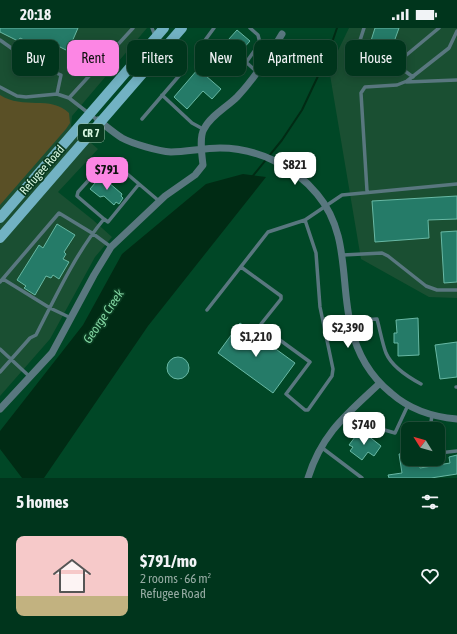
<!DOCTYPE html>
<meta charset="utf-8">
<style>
:root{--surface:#00351c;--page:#0e4029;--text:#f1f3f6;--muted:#95aba3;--line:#22503b;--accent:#fc86e4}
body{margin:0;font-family:"Asap Condensed",sans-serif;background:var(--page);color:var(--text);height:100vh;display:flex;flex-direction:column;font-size:15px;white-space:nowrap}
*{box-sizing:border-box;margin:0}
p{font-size:13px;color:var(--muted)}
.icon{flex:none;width:22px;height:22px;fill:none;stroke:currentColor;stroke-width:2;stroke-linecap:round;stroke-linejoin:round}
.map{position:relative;height:450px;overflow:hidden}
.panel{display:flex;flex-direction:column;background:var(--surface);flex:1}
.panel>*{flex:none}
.banner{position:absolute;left:12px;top:12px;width:433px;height:36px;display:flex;gap:8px}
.needle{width:26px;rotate:307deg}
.buttons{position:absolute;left:401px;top:394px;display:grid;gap:8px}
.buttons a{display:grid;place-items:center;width:44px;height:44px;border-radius:8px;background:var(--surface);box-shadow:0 2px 10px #0003,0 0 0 1px var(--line);font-size:20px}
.price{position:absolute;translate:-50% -34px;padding:0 9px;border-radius:8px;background:#fff;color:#222;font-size:13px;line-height:26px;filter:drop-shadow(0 1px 2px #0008)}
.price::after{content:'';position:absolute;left:50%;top:24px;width:12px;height:9px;margin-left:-6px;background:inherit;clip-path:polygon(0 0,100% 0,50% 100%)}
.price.current{background:var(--accent);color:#111}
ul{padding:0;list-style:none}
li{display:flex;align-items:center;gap:12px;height:100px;padding:0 16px}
li span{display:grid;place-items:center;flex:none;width:112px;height:80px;border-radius:8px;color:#555}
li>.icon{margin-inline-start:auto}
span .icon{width:48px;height:48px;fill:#fffc;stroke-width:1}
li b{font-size:17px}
h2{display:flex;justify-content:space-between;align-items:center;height:48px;padding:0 16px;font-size:17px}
.pill{padding:0 14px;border-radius:8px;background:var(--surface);box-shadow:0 2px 10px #0003,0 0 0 1px var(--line);font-size:14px;line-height:36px}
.pill.current{background:var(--accent);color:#111}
.status{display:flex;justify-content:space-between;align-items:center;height:28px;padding:0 20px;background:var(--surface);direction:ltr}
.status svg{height:11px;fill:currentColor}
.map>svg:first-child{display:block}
</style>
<div class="status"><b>20:18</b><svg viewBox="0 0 49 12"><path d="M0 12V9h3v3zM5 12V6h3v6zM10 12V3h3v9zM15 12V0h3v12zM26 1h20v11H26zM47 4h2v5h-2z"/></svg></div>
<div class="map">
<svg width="457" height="450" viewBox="0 0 457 450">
<rect width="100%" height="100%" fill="#004726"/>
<path fill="#1a4f32" d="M0,0H147L72,88L71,98L98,121L58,164L93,192L112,209L95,229L50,311L0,368Z
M349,0H457V270L429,269L361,231L329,41Z"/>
<path fill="#5a5026" d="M0,67C23,82 51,67 69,85L70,95L66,101L0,177Z"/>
<path fill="#002b14" d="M243,146L266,149L148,298L44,450H22L0,421V403L83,297L122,226L206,156Z"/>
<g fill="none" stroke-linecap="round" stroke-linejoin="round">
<path stroke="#002b14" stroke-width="2" d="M252,149L282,112L302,82L327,29L337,0"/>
</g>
<path fill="#257b68" stroke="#68b8a4" d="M0,0H78L68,23L52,15L48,24L20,10L18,13L0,4Z
M375,0H399L390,25L369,19Z
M237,2L250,13L232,33L220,21Z
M198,41L221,61L212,71L203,63L187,81L174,69Z
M101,148L122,166L121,168L123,170L119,176L116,174L114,177L104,168L100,169L90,161Z
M457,168V191L428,192L429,210L375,214L372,173Z
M57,196L75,207L64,224L66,226L63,231L69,234L59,251L53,247L51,250L46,248L35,267L24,260L26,258L17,252L39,217L43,220Z
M457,203V254L444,255L441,204Z
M418,290L419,327L398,328V315H394V305H397L396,292Z
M240,295L295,335L273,365L218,325Z
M457,314V349L440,351L435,317Z
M167 340a11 11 0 1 1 22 0a11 11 0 1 1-22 0Z
M362,403L381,418L374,428L368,424L362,432L350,423L353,419L349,417L358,405L360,406Z
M408,425V431H418L420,440L450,435L449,429L457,427V446L431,450H389L388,447L402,445L399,426Z"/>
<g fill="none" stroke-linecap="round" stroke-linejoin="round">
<path stroke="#59777f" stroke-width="3.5" d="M152,0L155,8
M214,0L203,15V18L235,46L240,43L260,15L258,7L250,0
M364,0L355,28L361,33L398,38L413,49
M0,12L31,34L61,47L57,66
M247,35L257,44
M398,38L404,29L439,0
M406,54L457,52
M0,59L17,68L26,69L57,66L69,70L96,91
M162,67L192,95L203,101
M69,70L133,0
M142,91L184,42
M367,163L361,65L365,59L397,57L407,53L449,20L457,3
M104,191L108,194L139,156
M343,227L382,225L388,228L426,258L437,262H457
M241,239L281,268V271L261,296L262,299L310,334L286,366L305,382H308L332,348L333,341L320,279L316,225L305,192
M3,251L50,280L71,290
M0,254L59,185L92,205L111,219
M207,282L268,204L305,192L342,167L457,156
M350,293L377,291C380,302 382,314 386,325C392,339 408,349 421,356
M0,321L29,348
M0,344L30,310L36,307C56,268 75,226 104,191L77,168L78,164L105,134L112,133L159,173
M456,359H457
M374,395L381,401L395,405L408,377
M430,401L432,387
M321,419L362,450
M438,425L457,423"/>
<path stroke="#59777f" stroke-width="7" d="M98,92C106,98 114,105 122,110C133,116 158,123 171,124C187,124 203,120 220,120C257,120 294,138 317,166C350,205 340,254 351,299C357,325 370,348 391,365C409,381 433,389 457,391
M0,381L52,325L94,247L111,219L165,168L195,147L203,137C202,128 199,109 204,101C210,88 227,79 237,69C255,50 269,28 282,6
M308,450C322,405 347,386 380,355"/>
<path stroke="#72b2c3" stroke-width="10" d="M0,190L164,0
M0,210L182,0"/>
</g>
<g text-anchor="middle" stroke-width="3.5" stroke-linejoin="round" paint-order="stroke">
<rect fill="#093a20" stroke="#99bea6" stroke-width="1" x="78" y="96" width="26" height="18" rx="3"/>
<g font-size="11" font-weight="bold" fill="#d7f6e0">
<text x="91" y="109">CR 7</text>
</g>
<g font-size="12" fill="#d7f6e0" stroke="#093a20">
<text transform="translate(42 142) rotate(-49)" y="4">Refugee Road</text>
</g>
<g font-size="13" font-style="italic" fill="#81d5a0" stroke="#093a20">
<text transform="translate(103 288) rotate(-56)" y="5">George Creek</text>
</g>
</g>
</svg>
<div class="buttons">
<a><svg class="needle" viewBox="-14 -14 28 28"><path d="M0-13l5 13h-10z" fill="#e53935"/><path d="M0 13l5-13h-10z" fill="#95aba3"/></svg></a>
</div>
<b class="price" style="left:295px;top:158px">$821</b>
<b class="price current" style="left:107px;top:163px">$791</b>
<b class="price" style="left:348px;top:321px">$2,390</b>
<b class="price" style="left:256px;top:330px">$1,210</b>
<b class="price" style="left:364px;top:418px">$740</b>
<div class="banner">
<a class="pill">Buy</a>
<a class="pill current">Rent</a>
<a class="pill">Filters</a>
<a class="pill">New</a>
<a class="pill">Apartment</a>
<a class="pill">House</a>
</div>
</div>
<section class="panel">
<h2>5 homes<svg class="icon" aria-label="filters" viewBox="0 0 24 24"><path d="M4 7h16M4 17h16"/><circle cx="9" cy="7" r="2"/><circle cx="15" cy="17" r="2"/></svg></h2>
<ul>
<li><span style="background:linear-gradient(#f6c9c9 75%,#c2b280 0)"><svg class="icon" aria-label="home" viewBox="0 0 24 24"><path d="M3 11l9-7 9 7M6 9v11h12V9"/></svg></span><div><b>$791/mo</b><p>2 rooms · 66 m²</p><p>Refugee Road</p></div><svg class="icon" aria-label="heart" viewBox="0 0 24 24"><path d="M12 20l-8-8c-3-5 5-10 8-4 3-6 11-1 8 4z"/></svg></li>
</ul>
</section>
